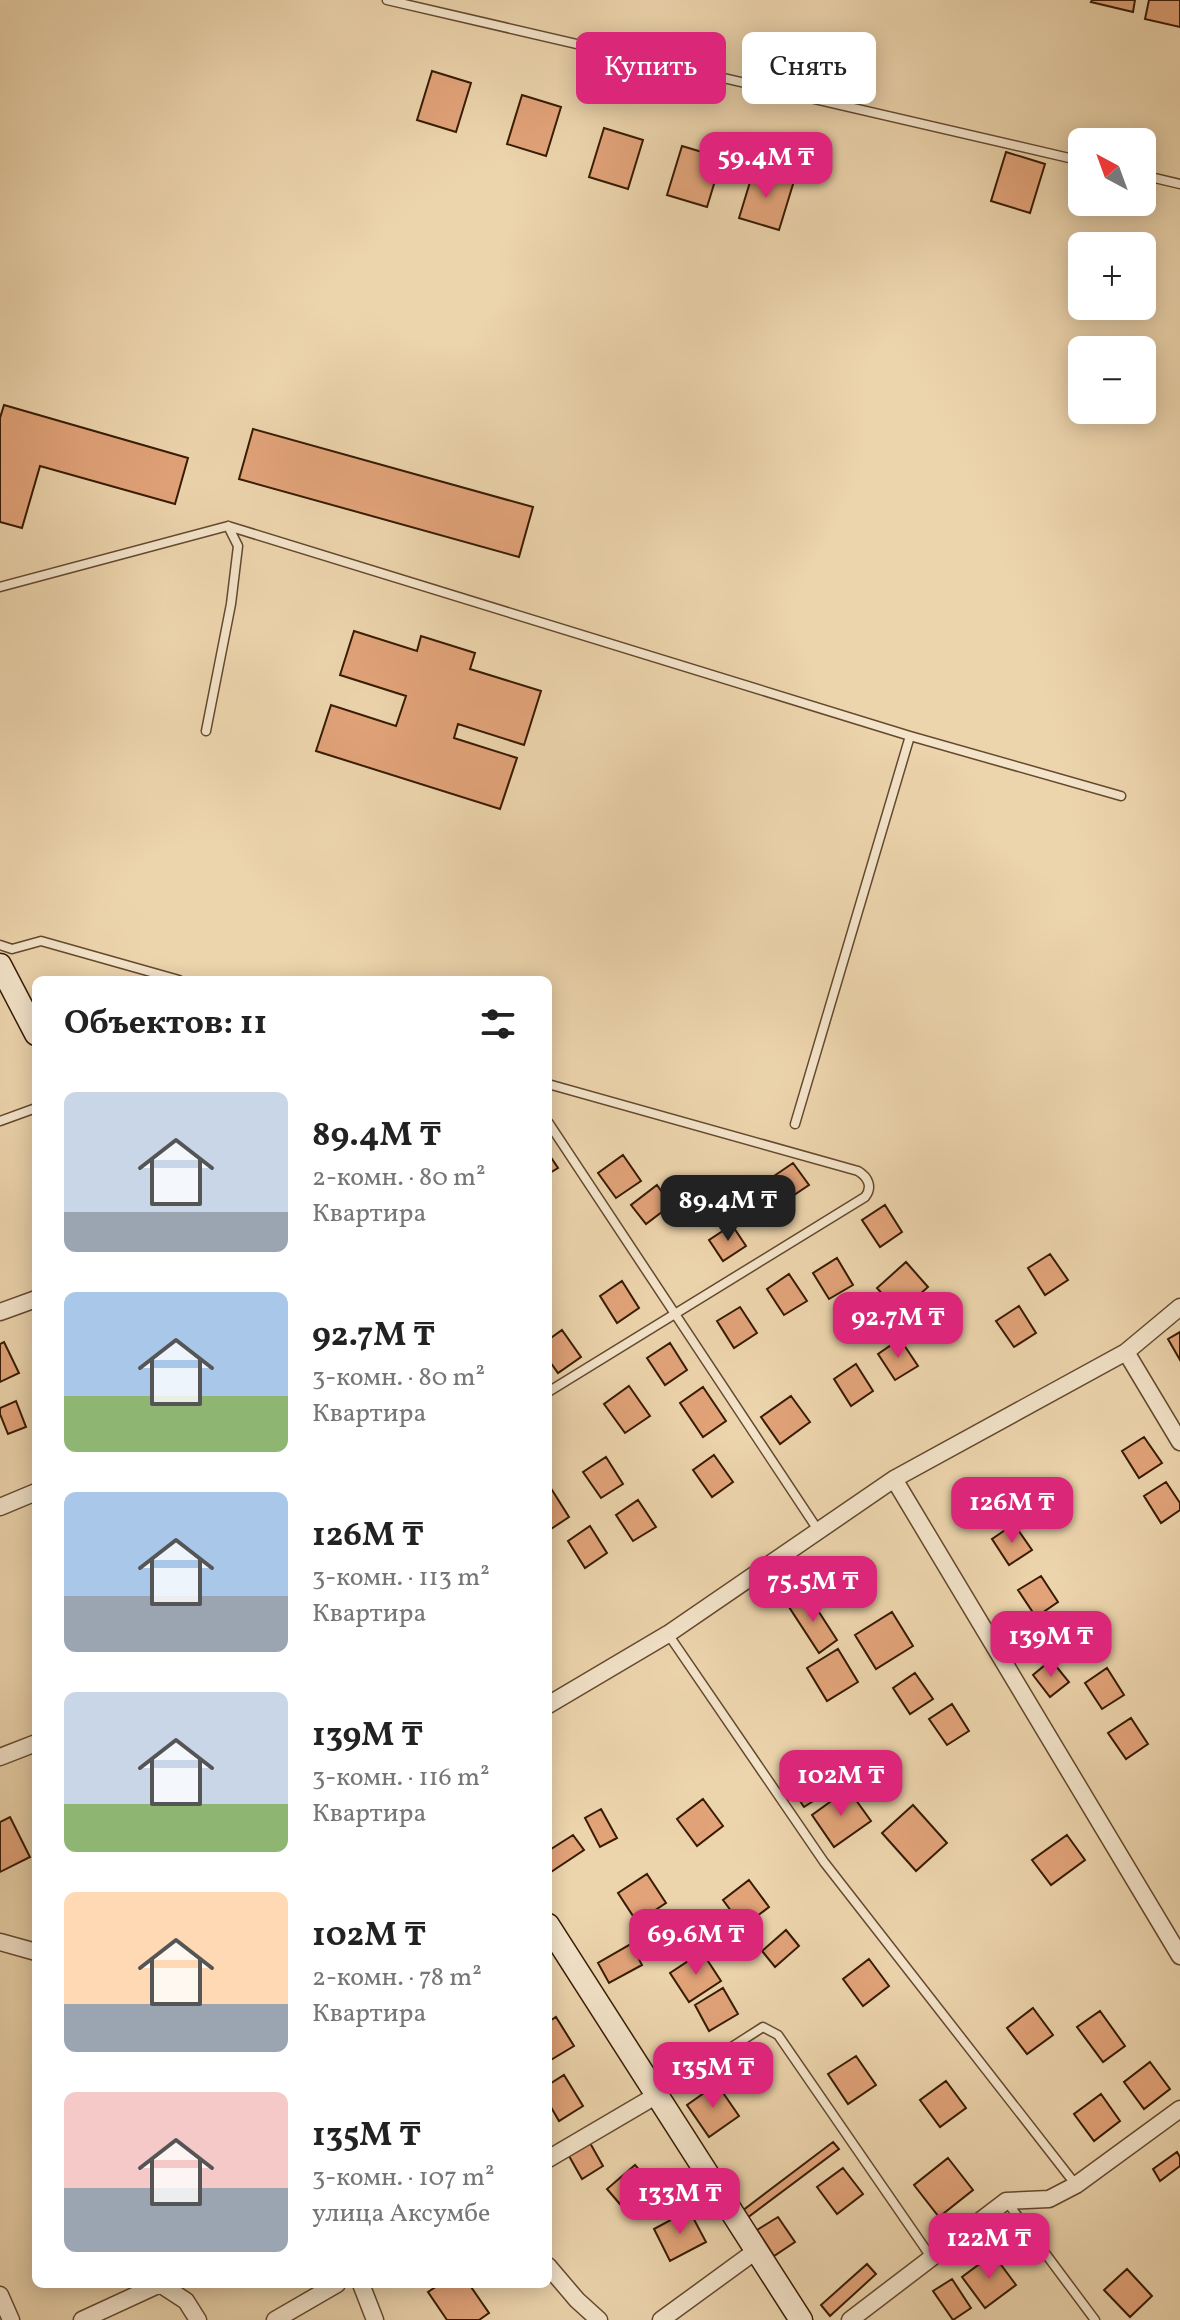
<!DOCTYPE html>
<html lang="ru">
<meta charset="utf-8">
<style>
:root{--surface:#fff;--page:#f2f2f2;--text:#222;--muted:#767676;--accent:#db2777}
body{margin:0;font-family:Vollkorn,serif;background:var(--page);color:var(--text);height:100vh;display:flex;flex-direction:column;font-size:30px;white-space:nowrap}
*{box-sizing:border-box;margin:0}
p{font-size:26px;color:var(--muted)}
.icon{flex:none;width:44px;height:44px;fill:none;stroke:currentColor;stroke-width:2;stroke-linecap:round;stroke-linejoin:round}
.map{position:relative;flex:1;overflow:hidden}
.sheet{position:absolute;left:32px;top:976px;width:520px;height:1312px;display:flex;flex-direction:column;background:var(--surface);border-radius:12px;box-shadow:0 4px 20px #0003}
.sheet>*{flex:none}
.top-card{position:absolute;left:576px;top:32px;width:484px;height:72px;display:flex;gap:16px}
.needle{width:52px;rotate:319deg}
.tools{position:absolute;left:1068px;top:128px;display:grid;gap:16px}
.tools a{display:grid;place-items:center;width:88px;height:88px;border-radius:12px;background:var(--surface);box-shadow:0 4px 20px #0003;font-size:40px}
.price{position:absolute;translate:-50% -68px;padding:0 18px;border-radius:16px;background:var(--accent);color:#fff;font-size:26px;line-height:52px;filter:drop-shadow(0 2px 4px #0008)}
.price::after{content:'';position:absolute;left:50%;top:48px;width:24px;height:18px;margin-left:-12px;background:inherit;clip-path:polygon(0 0,100% 0,50% 100%)}
.price.active{background:#222;color:#fff}
ul{padding:0;list-style:none}
li{display:flex;align-items:center;gap:24px;height:200px;padding:0 32px}
li span{display:grid;place-items:center;flex:none;width:224px;height:160px;border-radius:12px;color:#555}
li>.icon{margin-inline-start:auto}
span .icon{width:96px;height:96px;fill:#fffc;stroke-width:1}
li b{font-size:34px}
h2{display:flex;justify-content:space-between;align-items:center;height:96px;padding:0 32px;font-size:34px}
.pill{padding:0 28px;border-radius:12px;background:var(--surface);box-shadow:0 4px 20px #0003;font-size:28px;line-height:72px}
.pill.active{background:var(--accent);color:#fff}
.map>svg:first-child{display:block}
</style>
<div class="map">
<svg width="1180" height="2320" viewBox="0 0 1180 2320">
<rect width="100%" height="100%" fill="#ecd4ac"/>
<filter id="stains"><feTurbulence type="fractalNoise" baseFrequency=".0025" numOctaves="4"/><feColorMatrix values="0 0 0 0 .2 0 0 0 0 .09 0 0 0 0 .02 0 0 0 .5 -.17"/></filter>
<radialGradient id="worn" r=".72"><stop offset=".6" stop-color="#630" stop-opacity="0"/><stop offset="1" stop-color="#630" stop-opacity=".3"/></radialGradient>
<path fill="#e2a379" stroke="#371b04" stroke-width="2" d="M1092,0H1135L1133,12L1091,2Z
M1149,0H1180V27L1145,19Z
M432,71L471,83L456,132L417,120Z
M522,95L561,107L546,156L507,144Z
M604,128L643,140L628,189L589,177Z
M682,146L722,158L707,207L667,195Z
M1006,152L1045,164L1030,213L991,201Z
M754,169L794,181L779,230L739,218Z
M4,405L188,458L175,504L40,466L22,528L0,522V418Z
M253,429L533,507L519,557L239,479Z
M354,631L417,651L421,636L475,653L470,669L541,691L524,745L458,724L454,738L517,758L500,809L316,751L331,705L396,726L406,696L340,675Z
M548,1153L558,1168L548,1174Z
M623,1155L641,1181L616,1198L598,1173Z
M793,1163L809,1185L764,1215L749,1193Z
M657,1185L671,1205L646,1224L631,1205Z
M885,1205L902,1232L880,1247L862,1220Z
M732,1225L746,1246L723,1261L709,1240Z
M1050,1254L1068,1280L1045,1295L1028,1268Z
M837,1258L853,1285L829,1299L813,1273Z
M906,1262L928,1287L899,1313L877,1288Z
M789,1274L807,1301L784,1315L767,1289Z
M622,1281L639,1308L617,1323L600,1296Z
M1019,1306L1036,1333L1014,1347L996,1321Z
M740,1307L757,1333L734,1348L717,1321Z
M562,1330L581,1357L558,1373L548,1359V1340Z
M1180,1332V1360L1168,1339Z
M900,1339L918,1366L895,1380L878,1354Z
M4,1342L19,1373L0,1382V1344Z
M670,1343L687,1370L665,1385L647,1358Z
M856,1364L873,1391L851,1406L834,1379Z
M629,1386L650,1416L625,1433L604,1404Z
M703,1387L726,1421L703,1437L680,1403Z
M791,1396L810,1422L780,1444L761,1417Z
M16,1401L26,1427L8,1434L0,1414V1408Z
M1144,1437L1162,1463L1139,1478L1122,1451Z
M714,1455L733,1482L712,1497L693,1470Z
M606,1457L623,1484L601,1498L583,1472Z
M1166,1482L1180,1503V1510L1161,1523L1144,1496Z
M552,1490L569,1517L548,1531V1493Z
M638,1500L656,1527L633,1541L616,1515Z
M1014,1524L1032,1550L1009,1565L992,1539Z
M590,1526L607,1553L585,1568L568,1541Z
M1041,1576L1058,1602L1036,1617L1018,1590Z
M808,1595L837,1640L819,1653L789,1607Z
M892,1612L913,1646L876,1669L855,1635Z
M838,1649L858,1682L827,1701L807,1668Z
M1051,1660L1069,1682L1050,1697L1033,1675Z
M1107,1668L1124,1695L1102,1709L1085,1683Z
M915,1673L933,1699L910,1714L893,1688Z
M952,1704L969,1731L947,1745L929,1719Z
M1131,1718L1148,1744L1126,1759L1108,1733Z
M813,1760L832,1789L804,1807L785,1779Z
M848,1789L871,1821L834,1847L812,1815Z
M703,1799L723,1826L697,1846L677,1819Z
M913,1805L947,1843L916,1871L882,1833Z
M601,1809L617,1838L600,1847L585,1818Z
M10,1817L30,1857L0,1872V1822Z
M573,1835L584,1850L548,1874V1851Z
M1067,1835L1085,1860L1051,1885L1032,1860Z
M647,1874L666,1903L637,1922L618,1893Z
M749,1880L769,1907L743,1927L723,1900Z
M786,1930L799,1946L775,1967L762,1951Z
M631,1944L642,1965L609,1983L598,1963Z
M702,1952L721,1981L689,2002L670,1973Z
M869,1959L889,1986L863,2006L843,1979Z
M723,1988L738,2014L709,2031L695,2005Z
M1033,2008L1053,2035L1027,2054L1007,2028Z
M1100,2011L1125,2046L1103,2062L1077,2027Z
M556,2017L574,2046L549,2061L548,2022Z
M856,2056L876,2085L848,2104L828,2074Z
M1150,2062L1170,2089L1144,2109L1124,2082Z
M564,2075L583,2106L559,2121L548,2102V2085Z
M946,2081L966,2108L940,2127L920,2100Z
M717,2084L739,2116L709,2137L687,2105Z
M1101,2094L1120,2121L1094,2141L1074,2114Z
M833,2142L839,2149L747,2218L742,2211Z
M590,2143L603,2166L582,2179L569,2156Z
M1177,2152L1180,2157V2166L1160,2181L1153,2169Z
M948,2158L973,2190L939,2217L914,2185Z
M635,2165L659,2193L631,2217L607,2189Z
M843,2168L863,2194L837,2214L817,2187Z
M689,2210L706,2242L670,2261L654,2229Z
M778,2217L795,2242L774,2256L757,2230Z
M993,2254L1016,2285L985,2308L962,2277Z
M867,2264L876,2274L830,2316L821,2305Z
M1127,2269L1152,2296L1130,2317L1104,2290Z
M952,2279L971,2308L953,2320L933,2291Z
M440,2284H469L489,2313L479,2320H447L428,2292Z"/>
<g fill="none" stroke-linecap="round" stroke-linejoin="round">
<defs>
<path id="lane" d="M387,0L1082,161
M1142,175L1180,184
M0,587L228,526L910,736L1121,796
M206,731L231,604L238,546L228,526
M0,945L12,949L41,941L179,980
M548,1084L858,1171C868,1177 873,1187 865,1197L548,1392
M0,1121L36,1108
M548,1122L818,1530
M795,1124L910,736
M668,1634L824,1862L1076,2185
M660,2093L763,2027L778,2035L931,2257
M1007,2202L1095,2320"/>
<path id="street" d="M0,1312L36,1299
M1126,1352L1180,1442
M894,1479L1180,1956
M0,1507L36,1492
M548,1705L668,1634L894,1479L1126,1352L1180,1307
M0,1757L36,1743
M0,1942L36,1952
M548,2159L657,2095
M548,2266L577,2300L599,2320
M361,2284L375,2320
M0,2295L11,2320
M82,2320L160,2284L186,2301L198,2320
M275,2320L337,2284
M661,2320L757,2250
M850,2320L1006,2201L1049,2199L1076,2185L1180,2109"/>
<path id="secondary" d="M0,965L36,1034
M548,1925L801,2320"/>
</defs>
<use href="#lane" stroke="#64492e" stroke-width="11"/>
<use href="#street" stroke="#64492e" stroke-width="19"/>
<use href="#secondary" stroke="#371b04" stroke-width="25"/>
<use href="#lane" stroke="#f3e3c9" stroke-width="8"/>
<use href="#street" stroke="#f3e3c9" stroke-width="16"/>
<use href="#secondary" stroke="#f3e3c9" stroke-width="22"/>
</g>
<rect width="100%" height="100%" filter="url(#stains)"/>
<rect width="100%" height="100%" fill="url(#worn)"/>
</svg>
<div class="tools">
<a><svg class="needle" viewBox="-14 -14 28 28"><path d="M0-13l5 13h-10z" fill="#e53935"/><path d="M0 13l5-13h-10z" fill="#767676"/></svg></a>
<a>+</a>
<a>−</a>
</div>
<b class="price" style="left:766px;top:200px">59.4M ₸</b>
<b class="price active" style="left:728px;top:1243px">89.4M ₸</b>
<b class="price" style="left:898px;top:1360px">92.7M ₸</b>
<b class="price" style="left:1012px;top:1545px">126M ₸</b>
<b class="price" style="left:813px;top:1624px">75.5M ₸</b>
<b class="price" style="left:1051px;top:1679px">139M ₸</b>
<b class="price" style="left:841px;top:1818px">102M ₸</b>
<b class="price" style="left:696px;top:1977px">69.6M ₸</b>
<b class="price" style="left:713px;top:2110px">135M ₸</b>
<b class="price" style="left:680px;top:2236px">133M ₸</b>
<b class="price" style="left:989px;top:2281px">122M ₸</b>
<div class="top-card">
<a class="pill active">Купить</a>
<a class="pill">Снять</a>
</div>
<section class="sheet">
<h2>Объектов: 11<svg class="icon" aria-label="filters" viewBox="0 0 24 24"><path d="M4 7h16M4 17h16"/><circle cx="9" cy="7" r="2"/><circle cx="15" cy="17" r="2"/></svg></h2>
<ul>
<li><span style="background:linear-gradient(#c9d6e8 75%,#9aa5b1 0)"><svg class="icon" aria-label="home" viewBox="0 0 24 24"><path d="M3 11l9-7 9 7M6 9v11h12V9"/></svg></span><div><b>89.4M ₸</b><p>2-комн. · 80 m²</p><p>Квартира</p></div></li>
<li><span style="background:linear-gradient(#a9c7e8 65%,#8fb573 0)"><svg class="icon" aria-label="home" viewBox="0 0 24 24"><path d="M3 11l9-7 9 7M6 9v11h12V9"/></svg></span><div><b>92.7M ₸</b><p>3-комн. · 80 m²</p><p>Квартира</p></div></li>
<li><span style="background:linear-gradient(#a9c7e8 65%,#9aa5b1 0)"><svg class="icon" aria-label="home" viewBox="0 0 24 24"><path d="M3 11l9-7 9 7M6 9v11h12V9"/></svg></span><div><b>126M ₸</b><p>3-комн. · 113 m²</p><p>Квартира</p></div></li>
<li><span style="background:linear-gradient(#c9d6e8 70%,#8fb573 0)"><svg class="icon" aria-label="home" viewBox="0 0 24 24"><path d="M3 11l9-7 9 7M6 9v11h12V9"/></svg></span><div><b>139M ₸</b><p>3-комн. · 116 m²</p><p>Квартира</p></div></li>
<li><span style="background:linear-gradient(#ffd9b3 70%,#9aa5b1 0)"><svg class="icon" aria-label="home" viewBox="0 0 24 24"><path d="M3 11l9-7 9 7M6 9v11h12V9"/></svg></span><div><b>102M ₸</b><p>2-комн. · 78 m²</p><p>Квартира</p></div></li>
<li><span style="background:linear-gradient(#f6c9c9 60%,#9aa5b1 0)"><svg class="icon" aria-label="home" viewBox="0 0 24 24"><path d="M3 11l9-7 9 7M6 9v11h12V9"/></svg></span><div><b>135M ₸</b><p>3-комн. · 107 m²</p><p>улица Аксумбе</p></div></li>
</ul>
</section>
</div>
